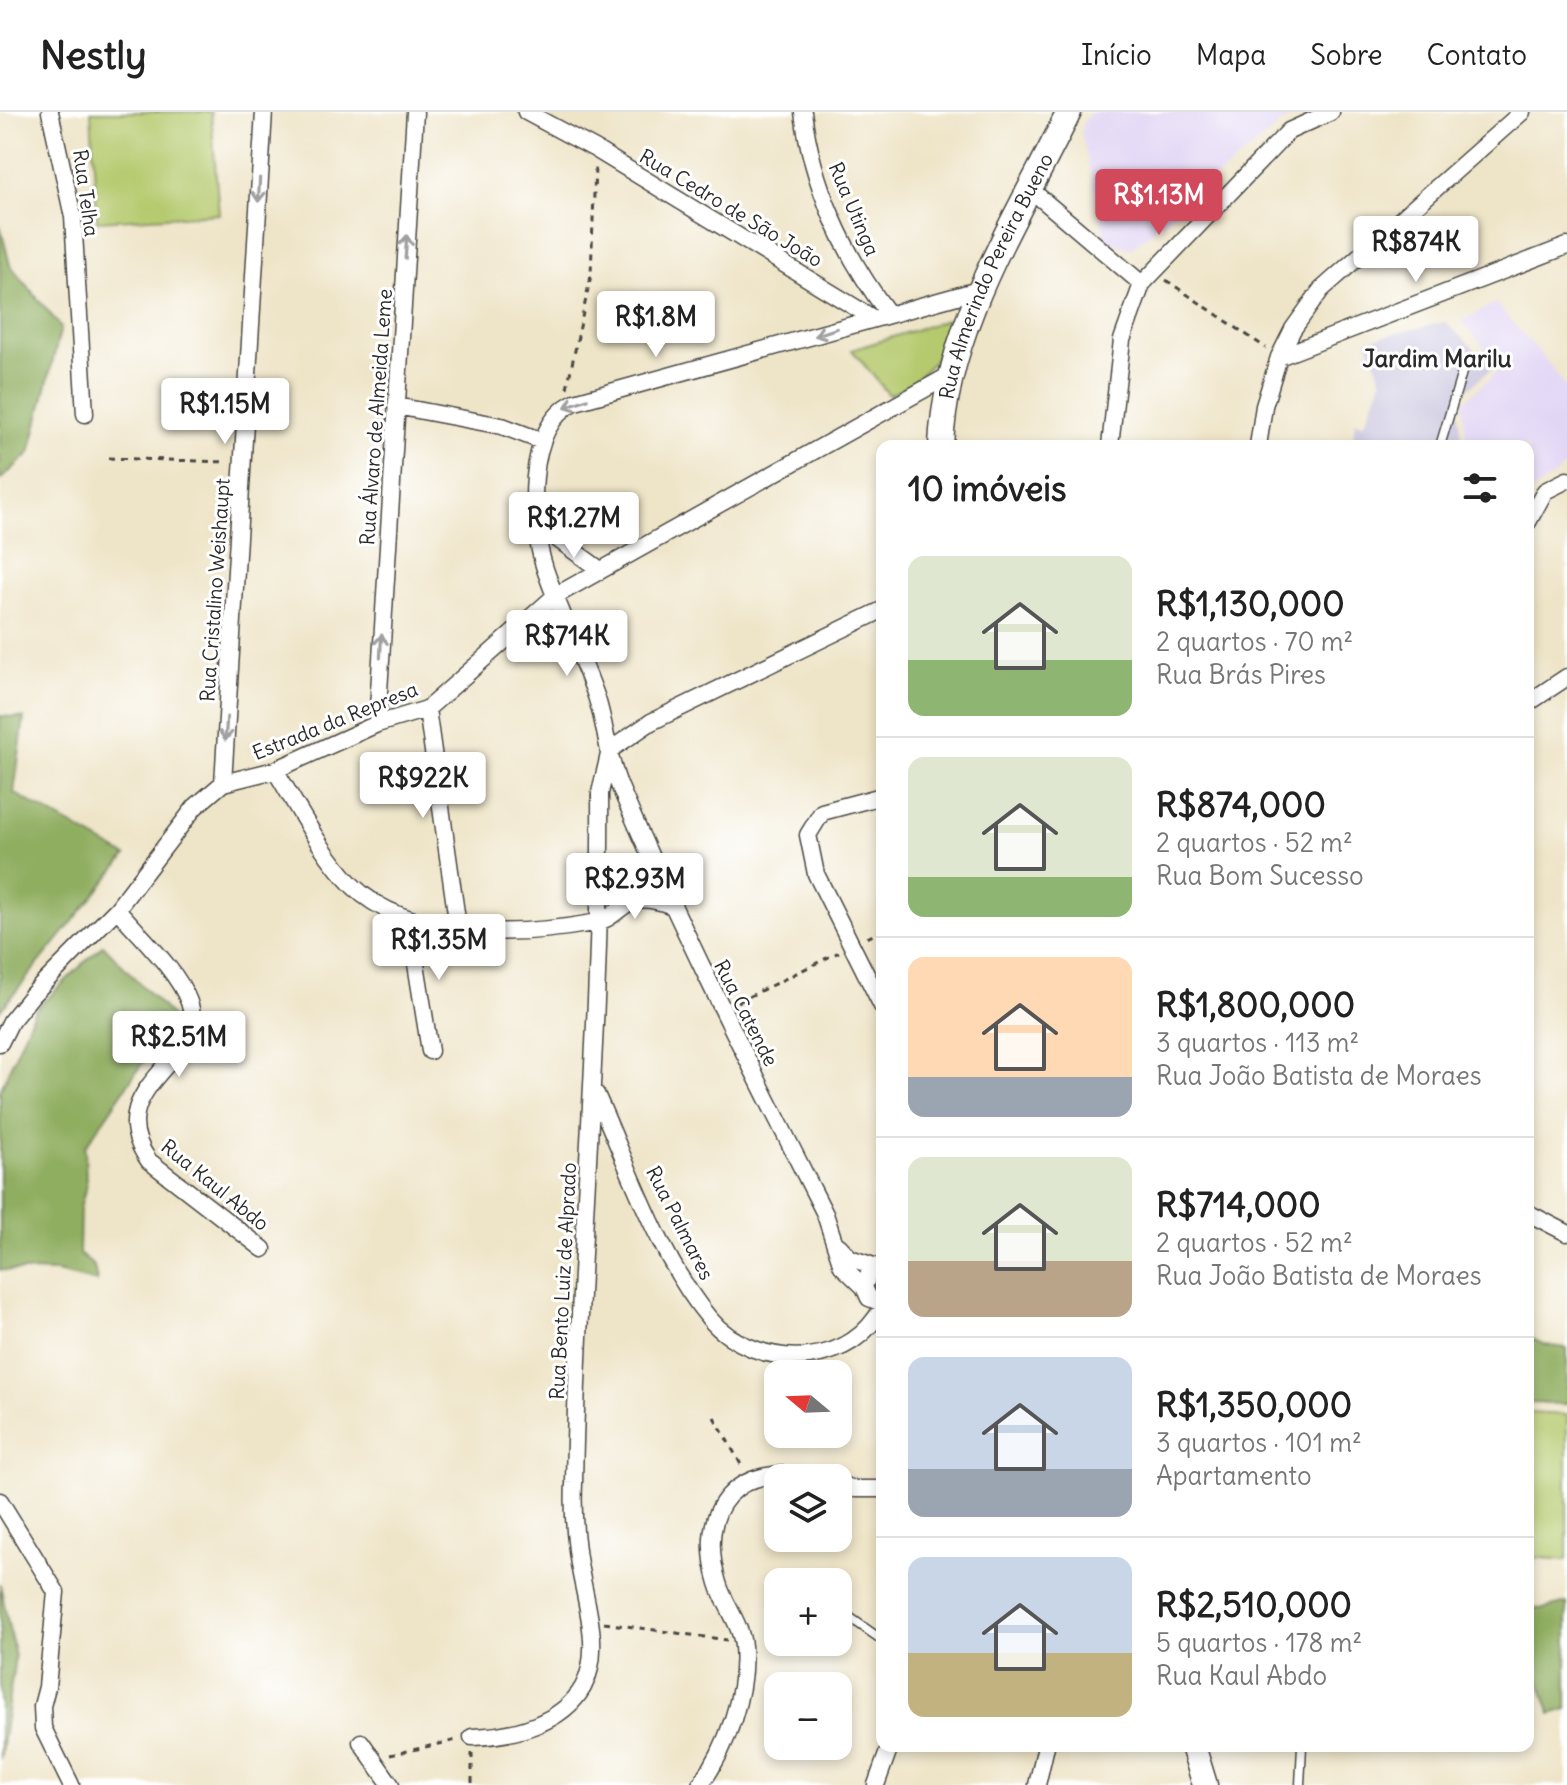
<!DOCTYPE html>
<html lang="pt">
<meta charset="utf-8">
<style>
:root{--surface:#fff;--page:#f6f6f6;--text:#222;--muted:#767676;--line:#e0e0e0;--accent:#d1495b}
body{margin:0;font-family:Delius,sans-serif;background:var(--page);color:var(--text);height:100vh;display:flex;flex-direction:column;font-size:30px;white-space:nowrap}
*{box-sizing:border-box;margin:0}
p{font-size:26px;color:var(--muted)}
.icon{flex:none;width:44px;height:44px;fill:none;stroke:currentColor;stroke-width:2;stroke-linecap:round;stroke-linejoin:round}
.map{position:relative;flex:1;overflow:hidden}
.side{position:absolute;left:876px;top:328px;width:658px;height:1312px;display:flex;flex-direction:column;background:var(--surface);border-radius:16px;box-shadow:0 4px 12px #0003}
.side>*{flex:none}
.needle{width:52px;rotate:289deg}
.controls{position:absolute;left:764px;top:1248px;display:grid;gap:16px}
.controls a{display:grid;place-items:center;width:88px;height:88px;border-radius:16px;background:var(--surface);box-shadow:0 4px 12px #0003;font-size:40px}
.price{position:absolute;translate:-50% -68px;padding:0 18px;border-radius:8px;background:#fff;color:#222;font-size:26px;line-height:52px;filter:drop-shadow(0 2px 4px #0008)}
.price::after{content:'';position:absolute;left:50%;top:48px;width:24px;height:18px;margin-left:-12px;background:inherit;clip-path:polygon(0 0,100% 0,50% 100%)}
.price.selected{background:var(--accent);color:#fff}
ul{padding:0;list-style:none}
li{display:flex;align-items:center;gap:24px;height:200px;padding:0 32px}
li+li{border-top:2px solid var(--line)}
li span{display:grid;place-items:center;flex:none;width:224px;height:160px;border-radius:16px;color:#555}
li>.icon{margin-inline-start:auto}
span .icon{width:96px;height:96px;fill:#fffc;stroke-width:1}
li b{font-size:34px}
h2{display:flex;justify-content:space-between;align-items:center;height:96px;padding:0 32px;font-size:34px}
header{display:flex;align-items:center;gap:48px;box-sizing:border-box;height:112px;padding:0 40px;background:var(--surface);border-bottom:2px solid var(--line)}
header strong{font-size:38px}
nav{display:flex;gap:44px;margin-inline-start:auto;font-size:28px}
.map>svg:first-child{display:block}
</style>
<header>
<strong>Nestly</strong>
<nav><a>Início</a><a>Mapa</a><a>Sobre</a><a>Contato</a></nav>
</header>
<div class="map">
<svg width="1567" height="1673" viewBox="0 0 1567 1673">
<rect width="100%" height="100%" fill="#fff"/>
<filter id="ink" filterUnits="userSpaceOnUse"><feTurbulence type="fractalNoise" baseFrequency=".0125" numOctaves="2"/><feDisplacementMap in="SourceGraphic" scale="16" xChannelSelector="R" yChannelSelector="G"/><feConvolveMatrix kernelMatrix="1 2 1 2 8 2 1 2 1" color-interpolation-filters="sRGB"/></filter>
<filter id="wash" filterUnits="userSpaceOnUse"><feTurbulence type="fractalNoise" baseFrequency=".006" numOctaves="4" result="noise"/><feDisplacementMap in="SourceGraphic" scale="32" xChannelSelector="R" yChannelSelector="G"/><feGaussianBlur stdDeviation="1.8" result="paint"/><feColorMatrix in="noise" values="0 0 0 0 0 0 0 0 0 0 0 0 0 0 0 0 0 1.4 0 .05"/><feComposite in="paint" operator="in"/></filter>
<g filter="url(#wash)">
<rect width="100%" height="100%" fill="#eee4c7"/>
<path fill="#e1d4f4" d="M1093,0H1295L1131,137L1106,128L1081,20L1085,7Z
M1495,191L1552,255L1567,278V354L1528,382V334L1466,333L1463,290L1501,256L1462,209Z"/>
<path fill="#c5c0db" d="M1445,210L1494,255L1464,280L1458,292L1463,334H1352L1355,310L1365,311L1382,268L1367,228Z"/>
<path fill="#b5ca6e" stroke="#707a4c" stroke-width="2" d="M91,0H211L219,102L97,109Z
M958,204C943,240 925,268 889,283L852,238Z
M1528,1301L1567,1303V1448L1528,1445Z"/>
<path fill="#90ae61" stroke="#5e6c46" stroke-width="2" d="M0,113L10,153L61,215L30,341L0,368Z
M0,604L24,606L14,681L126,744L0,899Z
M103,833L173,906L85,1035L86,1074L80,1096L79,1142L94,1154L97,1170L57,1160L0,1158V979L34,899Z
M1528,1225L1545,1233L1567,1236V1292L1528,1291Z
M0,1472L15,1545L0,1647Z
M1567,1491V1597L1551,1602L1528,1536V1496L1544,1497Z"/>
</g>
<g filter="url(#ink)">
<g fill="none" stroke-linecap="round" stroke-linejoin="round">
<defs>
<path id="lane" d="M1440,334L1463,257
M838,1497L882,1528
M1300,1673L1302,1634"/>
<path id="street" d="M50,0L73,105L85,302
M526,0L595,37L871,205
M803,0C812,73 844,143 888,201
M1031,78L1142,172
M1279,245L1567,134
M396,294L502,314L542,329
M1110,334L1122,228L1142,172L1289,19L1331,0
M1258,334L1264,294L1279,245L1293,217L1321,178L1522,0
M1528,410L1545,379L1567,368
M538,413L599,457
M1528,591L1567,565
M427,597L458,815
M377,612L415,0
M275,658C299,697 321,741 353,774C409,829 520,824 593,811C625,806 620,775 670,793
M223,671L264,0
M882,684L822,700L808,723L816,762L882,894
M117,797C139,823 178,859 189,890C211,949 96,974 149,1049L263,1137
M409,808L430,939
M0,931L11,909L32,883L117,797L195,695L223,671L275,658L377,612L427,597L555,484L948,264
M596,982C628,1053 659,1146 709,1206C732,1234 773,1248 809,1244C841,1240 866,1225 882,1196
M1528,1101L1567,1121
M839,1134L850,1146L880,1156
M882,1156L869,1161L864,1175L869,1186L882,1191
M864,1175L842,1154L825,1102C754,961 682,820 620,675C607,646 606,611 595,581C580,539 559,499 545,457C530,411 523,315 575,290L982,177
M838,1372L855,1377H882
M0,1389L56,1480L47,1575L42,1594L43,1616L71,1673
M472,1625C512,1624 562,1612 583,1575C605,1535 581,1479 577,1438C574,1416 573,1393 574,1371C578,1141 602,911 600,681L610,638L651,610L882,498
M361,1630L391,1673
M700,1673C727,1637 747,1579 743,1534C741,1512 724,1492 718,1471C695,1395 738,1349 814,1366
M876,1673L890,1634
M1037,1673L1046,1634"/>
<g id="secondary">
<path id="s1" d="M941,334C946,213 1017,107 1069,0"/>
<path d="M1193,1634L1205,1673"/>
</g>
</defs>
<use href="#lane" stroke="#484742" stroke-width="11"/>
<use href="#street" stroke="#484742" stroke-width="19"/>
<use href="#secondary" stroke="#484742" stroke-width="27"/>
<path stroke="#484742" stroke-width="3" stroke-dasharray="6 6" stroke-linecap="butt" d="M1166,168L1266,236
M567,276L591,163L595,54
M108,346L227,350
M867,826L882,819
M738,890L839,840
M714,1305L743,1356
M604,1511L727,1528
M472,1641V1673
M390,1643L457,1628"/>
<use href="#lane" stroke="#fff" stroke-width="8"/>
<use href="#street" stroke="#fff" stroke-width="16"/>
<use href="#secondary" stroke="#fff" stroke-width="24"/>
</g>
<defs><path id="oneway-shaft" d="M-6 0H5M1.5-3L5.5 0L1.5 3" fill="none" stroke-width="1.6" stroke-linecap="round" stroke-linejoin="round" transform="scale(2)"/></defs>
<g stroke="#a0a0a0">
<use href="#oneway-shaft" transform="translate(259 78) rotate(93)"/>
<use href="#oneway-shaft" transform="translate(406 135) rotate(-86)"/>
<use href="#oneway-shaft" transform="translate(826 220) rotate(162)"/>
<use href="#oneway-shaft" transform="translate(576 291) rotate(160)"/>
<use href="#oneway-shaft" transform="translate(381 534) rotate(-87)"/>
<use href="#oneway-shaft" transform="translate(226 617) rotate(94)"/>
</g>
</g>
<g text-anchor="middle" stroke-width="6" stroke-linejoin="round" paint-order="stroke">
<g font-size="20" fill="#2b2b2b" stroke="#fff">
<text transform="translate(86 81) rotate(82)" y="7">Rua Telha</text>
<text transform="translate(731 96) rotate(31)" y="7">Rua Cedro de São João</text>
<text transform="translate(854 97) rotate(67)" y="7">Rua Utinga</text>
<text dy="7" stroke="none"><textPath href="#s1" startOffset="180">Rua Almerindo Pereira Bueno</textPath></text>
<text transform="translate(376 305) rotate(-86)" y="7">Rua Álvaro de Almeida Leme</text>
<text transform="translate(215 478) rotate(-86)" y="7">Rua Cristalino Weishaupt</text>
<text transform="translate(335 609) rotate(-22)" y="7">Estrada da Represa</text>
<text transform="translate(746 901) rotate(63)" y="7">Rua Catende</text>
<text transform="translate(215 1073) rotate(39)" y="7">Rua Kaul Abdo</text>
<text transform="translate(680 1111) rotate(63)" y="7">Rua Palmares</text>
<text transform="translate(563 1169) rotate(-87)" y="7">Rua Bento Luiz de Alprado</text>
</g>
<g font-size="24" font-weight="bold" fill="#2b2b2b" stroke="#fff">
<text x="1437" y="255">Jardim Marilu</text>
</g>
</g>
</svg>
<div class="controls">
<a><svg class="needle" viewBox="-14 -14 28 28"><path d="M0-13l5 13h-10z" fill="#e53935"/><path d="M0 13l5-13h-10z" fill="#767676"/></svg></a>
<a><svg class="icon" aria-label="layers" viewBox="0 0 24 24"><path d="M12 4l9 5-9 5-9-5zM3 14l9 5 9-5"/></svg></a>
<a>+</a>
<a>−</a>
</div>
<b class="price selected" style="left:1159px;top:125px">R$1.13M</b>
<b class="price" style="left:1416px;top:172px">R$874K</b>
<b class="price" style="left:656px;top:247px">R$1.8M</b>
<b class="price" style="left:225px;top:334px">R$1.15M</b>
<b class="price" style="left:574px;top:448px">R$1.27M</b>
<b class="price" style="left:567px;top:566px">R$714K</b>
<b class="price" style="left:423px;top:708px">R$922K</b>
<b class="price" style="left:635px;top:809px">R$2.93M</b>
<b class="price" style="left:439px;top:870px">R$1.35M</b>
<b class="price" style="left:179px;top:967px">R$2.51M</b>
<section class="side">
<h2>10 imóveis<svg class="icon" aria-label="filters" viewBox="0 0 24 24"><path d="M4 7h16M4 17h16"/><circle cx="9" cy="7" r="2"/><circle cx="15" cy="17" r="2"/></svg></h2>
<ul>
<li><span style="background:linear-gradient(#dfe7d0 65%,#8fb573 0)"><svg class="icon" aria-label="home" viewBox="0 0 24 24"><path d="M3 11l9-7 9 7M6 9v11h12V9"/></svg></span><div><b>R$1,130,000</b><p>2 quartos · 70 m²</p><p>Rua Brás Pires</p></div></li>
<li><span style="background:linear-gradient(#dfe7d0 75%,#8fb573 0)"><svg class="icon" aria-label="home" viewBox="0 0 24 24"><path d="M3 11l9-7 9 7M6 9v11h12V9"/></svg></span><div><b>R$874,000</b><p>2 quartos · 52 m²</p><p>Rua Bom Sucesso</p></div></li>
<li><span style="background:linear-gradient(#ffd9b3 75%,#9aa5b1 0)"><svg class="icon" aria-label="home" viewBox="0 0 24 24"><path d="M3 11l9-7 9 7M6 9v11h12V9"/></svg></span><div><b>R$1,800,000</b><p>3 quartos · 113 m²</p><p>Rua João Batista de Moraes</p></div></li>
<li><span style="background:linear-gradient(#dfe7d0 65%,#b9a48a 0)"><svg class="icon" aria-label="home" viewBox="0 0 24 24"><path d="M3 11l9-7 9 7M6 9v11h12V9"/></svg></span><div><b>R$714,000</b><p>2 quartos · 52 m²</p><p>Rua João Batista de Moraes</p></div></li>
<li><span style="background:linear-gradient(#c9d6e8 70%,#9aa5b1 0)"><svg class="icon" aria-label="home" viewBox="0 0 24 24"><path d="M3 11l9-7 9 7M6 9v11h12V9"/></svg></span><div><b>R$1,350,000</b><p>3 quartos · 101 m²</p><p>Apartamento</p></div></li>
<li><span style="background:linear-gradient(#c9d6e8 60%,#c2b280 0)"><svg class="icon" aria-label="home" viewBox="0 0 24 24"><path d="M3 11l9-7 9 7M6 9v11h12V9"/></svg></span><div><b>R$2,510,000</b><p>5 quartos · 178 m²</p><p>Rua Kaul Abdo</p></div></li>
</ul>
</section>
</div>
